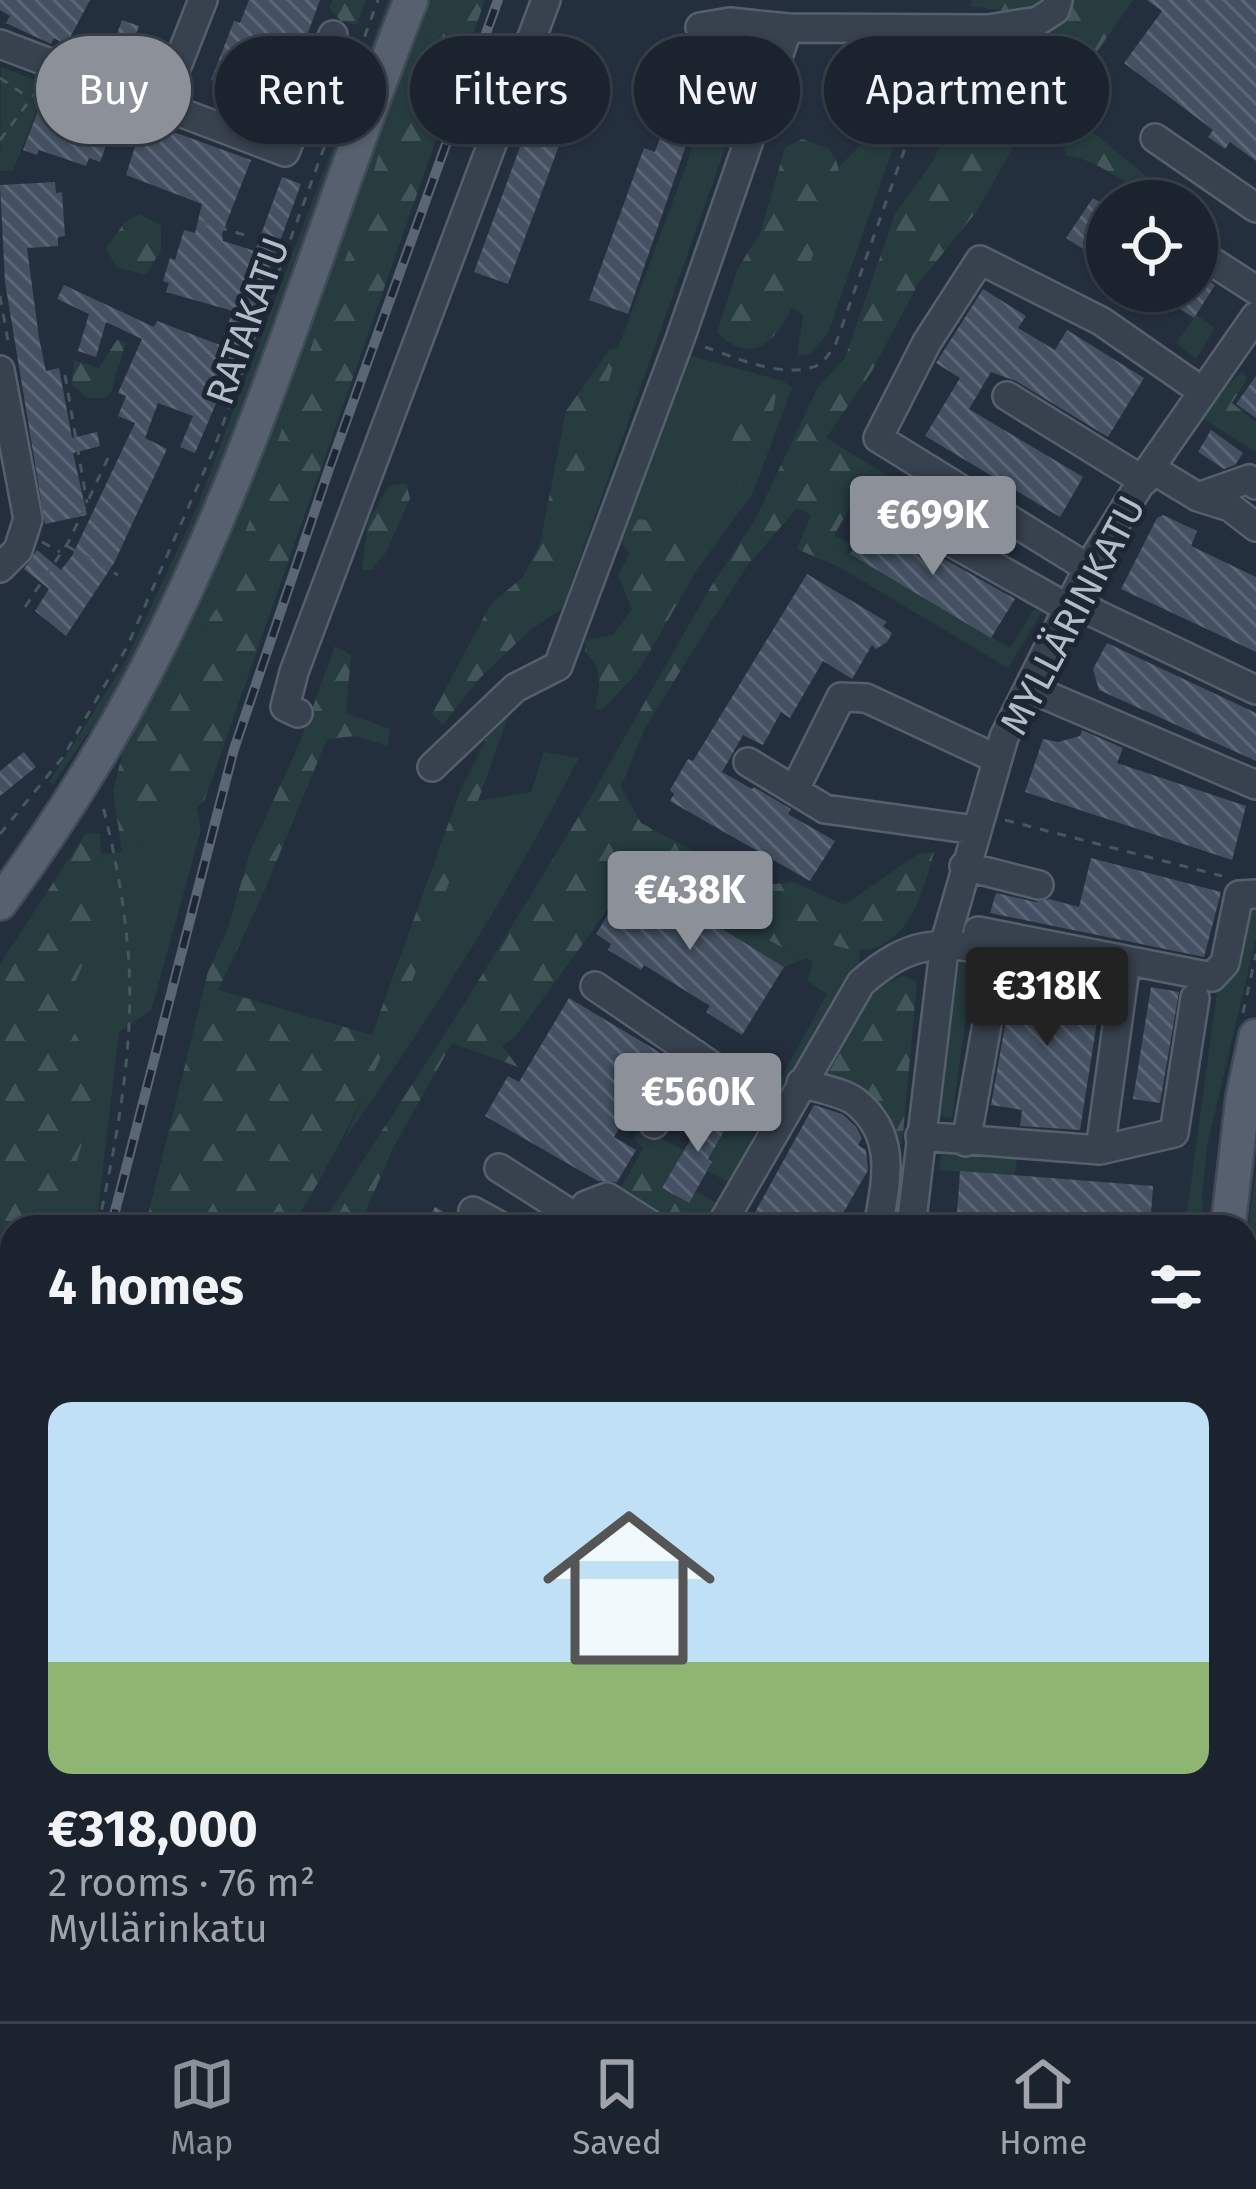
<!DOCTYPE html>
<meta charset="utf-8">
<style>
:root{--surface:#1b232e;--page:#282f3a;--text:#f1f3f6;--muted:#a0a4aa;--line:#39404a;--accent:#8c9099}
body{margin:0;font-family:"Fira Sans",sans-serif;background:var(--page);color:var(--text);height:100vh;display:flex;flex-direction:column;font-size:45px;white-space:nowrap}
*{box-sizing:border-box;margin:0}
p{font-size:39px;color:var(--muted)}
.icon{flex:none;width:66px;height:66px;fill:none;stroke:currentColor;stroke-width:2;stroke-linecap:round;stroke-linejoin:round}
.map{position:relative;flex:1;overflow:hidden}
.side{position:absolute;left:0px;top:1215px;width:1257px;height:807px;display:flex;flex-direction:column;background:var(--surface);border-radius:36px 36px 0 0;box-shadow:0 3px 9px #0004,0 0 0 3px var(--line)}
.side>*{flex:none}
.banner{position:absolute;left:36px;top:36px;width:1185px;height:108px;display:flex;gap:24px}
.fabs{position:absolute;left:1086px;top:180px;display:grid;gap:24px}
.fabs a{display:grid;place-items:center;width:132px;height:132px;border-radius:50%;background:var(--surface);box-shadow:0 3px 9px #0004,0 0 0 3px var(--line);font-size:60px}
.price{position:absolute;translate:-50% -102px;padding:0 27px;border-radius:12px;background:var(--accent);color:#fff;font-size:39px;line-height:78px;filter:drop-shadow(0 3px 6px #0008)}
.price::after{content:'';position:absolute;left:50%;top:72px;width:36px;height:27px;margin-left:-18px;background:inherit;clip-path:polygon(0 0,100% 0,50% 100%)}
.price.current{background:#222;color:#fff}
ul{padding:0;list-style:none}
li{display:grid;align-content:center;gap:24px;height:636px;padding:0 48px}
li span{display:grid;place-items:center;height:372px;border-radius:24px;color:#555}
li>.icon{margin-inline-start:auto}
span .icon{width:216px;height:216px;fill:#fffc;stroke-width:1}
li b{font-size:51px}
h2{display:flex;justify-content:space-between;align-items:center;height:144px;padding:0 48px;font-size:51px}
.pill{padding:0 42px;border-radius:54px;background:var(--surface);box-shadow:0 3px 9px #0004,0 0 0 3px var(--line);font-size:42px;line-height:108px}
.pill.current{background:var(--accent);color:#fff}
.menu{display:flex;justify-content:space-around;align-items:center;height:168px;border-top:3px solid var(--line);background:var(--surface);font-size:33px;color:var(--muted)}
.menu a{display:grid;justify-items:center;gap:6px}
.menu .current{color:var(--accent)}
.map>svg:first-child{display:block}
</style>
<div class="map">
<svg width="1256" height="2021" viewBox="0 0 1256 2021">
<defs>
<pattern id="forest-firs" width="22" height="20" patternUnits="userSpaceOnUse" patternTransform="scale(3)"><rect width="22" height="20" fill="#263c3f"/><path d="M5 1l3.5 6h-7zM16 11l3.5 6h-7z" fill="#435659"/></pattern>
<pattern id="building-back-hatch" width="6" height="6" patternUnits="userSpaceOnUse" patternTransform="scale(3)"><rect width="6" height="6" fill="#455162"/><path d="M-1 5l2 2M0 0l6 6M5-1l2 2" fill="none" stroke="#5d6877"/></pattern>
</defs>
<rect width="100%" height="100%" fill="#242f3e"/>
<path fill="#263c3f" d="M388,0H399L232,447L137,662L52,786L50,781L125,662L196,510Z
M427,0H447L389,118L357,230L322,317L220,603L123,752Z
M718,35L764,38L562,609L530,630L571,518L618,348L686,166L717,63Z
M931,40L828,333L810,354L797,356L803,315L792,308L831,203L839,167L879,125L909,43Z
M1,67L47,84L13,171H0Z
M1196,315L1215,328L1196,359L1176,343Z
M685,354L783,381L792,388L753,493L697,570L679,528L624,523Z
M874,467L989,541L986,547L885,488L861,489Z
M847,552L1010,648L1034,609L1042,612L1008,668L839,567Z
M544,752L579,758C510,891 431,1018 344,1140L386,1043L476,801L531,792Z
M197,808L201,830L151,1011L119,1032L96,1227H57L102,1078L62,1012C86,957 105,915 102,854L132,851L181,812Z
M632,867L799,957L821,941L859,950L860,966L792,1081L781,1088L777,1085L827,994L807,981L813,962L807,958L784,967L633,874Z
M1256,891V938L1207,1146L1202,1197L1204,1227H1185L1217,992L1232,978Z
M960,959L974,960L952,1118L939,1116Z
M742,1110L764,1120L735,1181L728,1182L707,1171L712,1163L708,1159L731,1114Z
M651,1134L684,1150L663,1188L688,1203L696,1191L719,1204L707,1227H695V1216L656,1189L654,1149L647,1136Z
M949,1151L1017,1158L1015,1176L939,1170L942,1153Z
M9,1248L12,1249V1561L0,1599V1372L10,1345L0,1250Z
M897,2010H998L1008,2021H908Z"/>
<path fill="url(#forest-firs)" d="M333,0H366L357,25L341,21L329,8Z
M447,0H485L205,799L197,808L181,812L132,851L122,852L113,791L123,752L220,603L322,317L357,230L389,118Z
M972,0H1044L1018,13L970,6Z
M1071,0H1133L1068,93L1016,142L977,211L918,284L872,371L826,438L874,467L834,535L851,544L839,567L797,549L811,515L797,508L747,566L692,652L644,730L621,787L641,823L758,886L793,882L844,905L918,854L934,852C924,889 908,951 858,950C846,950 832,944 821,941L800,957L632,868L593,930L515,1037L502,1046L518,1067L452,1043L392,1150L359,1227H320L466,1001L587,803L710,588L755,520L817,389L845,358L895,214L933,161L973,69L990,49L1044,35L1063,19Z
M1100,112L1103,119L1091,131L1177,201C1136,201 1108,160 1067,156L1065,147L1080,115Z
M802,139L829,149C832,155 837,160 838,166C843,190 823,226 815,249C801,286 773,389 717,332L737,270L760,233L785,148Z
M140,214L161,226V250L146,275L116,267L106,248L125,222Z
M117,340L126,342L111,392L106,398H87L72,385L74,360L99,368Z
M618,348L571,518L530,630L479,679L443,725L432,714L491,604L523,577L540,544L566,411L609,350Z
M1243,371L1247,379L1232,403L1256,422V452L1202,418L1221,390Z
M764,387L776,391C775,423 748,489 720,505C710,475 744,410 764,387Z
M406,483L410,498L386,552L372,570H362L368,522L389,486Z
M640,519L680,528L697,570L637,673L602,710L595,708C600,685 604,670 585,652V640L613,635L632,609L618,576L629,554L618,535L624,523Z
M335,646L351,655L346,713L390,729L388,746L355,736L327,739L263,894L218,990L372,1035L459,794L502,707L514,701C448,878 394,1067 291,1227H145L208,972L228,928L250,852L300,742Z
M100,833L104,891L90,948L62,1012L102,1078L57,1227H12V1249L0,1250V964L85,834Z
M904,976L917,982L902,1145L895,1141L887,1110L866,1094L820,1079C842,1040 859,987 904,976Z
M638,1130C656,1142 664,1169 656,1189L695,1216V1227H674L617,1195L643,1149L634,1138Z
M1256,1172V1675L1245,1725V1249Z
M12,1740V1892L0,1910V1760Z"/>
<path fill="url(#building-back-hatch)" d="M0,0H90L66,45L54,38L51,44L6,23L10,16L0,10Z
M249,0H320L294,70L257,60L245,70L237,90L211,80L234,21L240,23Z
M1147,0H1256V161L1230,142L1225,149L1208,137L1213,130L1124,63L1162,11Z
M122,20L139,26L122,71L106,65Z
M679,81L705,90L628,314L589,300L644,148L655,152Z
M53,95L81,106L84,100L106,108L103,114L116,119L100,162L89,158L86,166L39,150L37,155L23,150L39,108L47,112Z
M143,121L251,160L222,234L223,241L255,251L282,177L301,184L248,328L195,453L180,447L193,416L158,403L145,438L167,449L114,563L66,636L35,611L49,589L24,569L37,550L61,570L72,556L135,423L118,416L126,396L118,393L142,339L106,322L96,357L78,351L89,314L57,299L64,285L154,327L157,321L220,345L233,311L166,292L169,283L163,281L170,258L175,260L184,230L195,233L202,204L126,175Z
M527,128L561,140L508,284L474,272Z
M55,182L56,193L62,192L65,236L58,237V246L27,248L39,338L46,371L59,368L72,438L97,432L100,446L73,453L87,515L45,524L5,282L0,185Z
M1093,198L1107,206V264L1066,238Z
M1197,273L1215,285L1194,318L1151,291H1197Z
M983,289L1026,316L1018,328L1055,350L1067,330L1144,378L1108,437L1016,381L991,372L969,409L1083,477L1060,517L925,436L960,378L936,363Z
M1256,376V418L1236,404Z
M1211,430L1243,453L1235,465L1224,469L1198,452Z
M1163,515L1197,531L1191,546L1256,577V652L1121,589L1157,518Z
M872,518L1015,599L991,638L850,554Z
M807,574L887,622L883,626L892,633L887,642L876,649L872,645L852,679L823,661L790,718L781,712L763,745L743,735L722,772L752,789L754,787L791,809L788,814L835,841L810,881L670,801L674,794L670,790L688,759L693,761Z
M1107,643L1256,713V761L1099,690L1093,669Z
M1082,730L1123,748L1117,763L1246,806L1232,860L1025,792L1043,739L1058,742L1080,736Z
M24,752L36,767L0,796V771Z
M1091,858L1221,892L1204,957L990,913L996,893L1035,902L1049,899L1079,907Z
M633,874L784,967L742,1035L706,1012L710,1006L644,965L641,970L608,950L611,944L596,934Z
M1015,968L1076,978L1088,987L1102,990L1080,1130L1020,1126L1022,1110L991,1105Z
M1151,987L1179,992L1160,1103L1133,1099Z
M569,998L664,1055L614,1137L636,1150L617,1182L598,1181L485,1116L508,1076L519,1082Z
M712,1103L733,1115L708,1159L712,1162L689,1203L662,1188Z
M814,1105L842,1114L856,1127L862,1138L858,1145L866,1150L868,1170L835,1227H747Z
M960,1171L1153,1186L1150,1227H956Z
M435,1207L458,1220L465,1227H424Z"/>
<g fill="none" stroke-linecap="round" stroke-linejoin="round">
<defs>
<path id="minor" d="M700,27L730,22L788,28L988,29L1038,21L1055,10L1058,0
M0,44L285,152L333,35
M132,93L140,74L177,66L203,0
M240,134L261,77
M1155,138L1256,208
M1197,252L1256,290
M0,370L28,519L18,550L0,568
M1007,396L1144,481
M1150,468L1198,497L1230,507L1256,527
M866,494L1066,607
M1198,497L1249,479L1256,485
M1088,568L878,438L927,342L980,260L1101,321L1203,392
M1069,601L1256,690
M1029,688L1256,785
M298,713L285,707L294,672L546,0
M748,762L825,809L975,830
M432,767L515,688L558,666L680,339L788,28
M795,789L841,697L866,698L997,759
M964,866L1039,885
M978,931L1212,977L1225,963L1239,895L1256,894
M1092,970L1124,976L1100,1150
M595,986L725,1075L786,1110
M801,1083C817,1088 843,1092 856,1102C898,1136 886,1182 878,1227
M654,1124L695,1054
M920,1136L1100,1150L1174,1133L1195,998
M499,1168L577,1218
M473,1211L502,1227
M573,1227L586,1205L607,1197L654,1227
M720,1227L861,983C910,940 937,941 1000,951L966,1142
M911,1227L945,942L1004,737L1088,568L1150,468L1256,316
M1245,1880L1256,1869
M362,2010L375,2021
M623,2010L634,2021
M802,2010L813,2021
M1031,2010L1048,2021
M51,2021L63,2012L73,2010
M132,2021L141,2010
M321,2021L332,2010
M705,2021L716,2010
M1222,2021L1243,2010"/>
<path id="major" d="M0,903C56,827 107,747 150,663C259,452 324,220 411,0
M1228,1227L1243,1097L1256,1036
M1080,2021L1085,2010"/>
</defs>
<use href="#minor" stroke="#565f6c" stroke-width="32"/>
<use href="#major" stroke="#414a57" stroke-width="38"/>
<path stroke="#44595c" stroke-width="3" stroke-dasharray="9 9" stroke-linecap="butt" d="M0,78L29,98
M0,140L42,84
M201,222L248,236
M0,296L9,347
M705,347C736,358 786,380 818,365C826,360 831,351 836,343L938,55
M65,375L87,503
M42,542L60,552
M67,546L118,575
M25,607L69,541L108,458
M1005,820L1222,876
M0,834L63,757L127,647L213,451L378,0
M1243,1013L1256,954
M98,1227C118,1134 137,1035 127,940C123,894 113,847 102,802
M0,1392L12,1399
M968,2010L989,2021
M1129,2010L1135,2021"/>
<use href="#minor" stroke="#38414e" stroke-width="27"/>
<use href="#major" stroke="#56606e" stroke-width="33"/>
<defs>
<path id="rail" d="M111,1227L234,749L329,469L498,0
M0,1624L12,1587"/>
</defs>
<use href="#rail" stroke="#5a6575" stroke-width="10"/>
<use href="#rail" stroke="#1d2633" stroke-width="6" stroke-dasharray="18" stroke-linecap="butt"/>
</g>
<g text-anchor="middle" stroke-width="10" stroke-linejoin="round" paint-order="stroke">
<g font-size="39" fill="#b4bcc9" stroke="#1d2633">
<text transform="translate(247 321) rotate(-70)" y="14">RATAKATU</text>
<text transform="translate(1072 615) rotate(-62)" y="14">MYLLÄRINKATU</text>
</g>
</g>
</svg>
<div class="fabs">
<a><svg class="icon" aria-label="locate" viewBox="0 0 24 24"><circle cx="12" cy="12" r="6"/><path d="M12 2v4M12 18v4M2 12h4M18 12h4"/></svg></a>
</div>
<b class="price" style="left:933px;top:578px">€699K</b>
<b class="price" style="left:690px;top:953px">€438K</b>
<b class="price current" style="left:1047px;top:1049px">€318K</b>
<b class="price" style="left:698px;top:1155px">€560K</b>
<div class="banner">
<a class="pill current">Buy</a>
<a class="pill">Rent</a>
<a class="pill">Filters</a>
<a class="pill">New</a>
<a class="pill">Apartment</a>
</div>
<section class="side">
<h2>4 homes<svg class="icon" aria-label="filters" viewBox="0 0 24 24"><path d="M4 7h16M4 17h16"/><circle cx="9" cy="7" r="2"/><circle cx="15" cy="17" r="2"/></svg></h2>
<ul>
<li><span style="background:linear-gradient(#bfe0f5 70%,#8fb573 0)"><svg class="icon" aria-label="home" viewBox="0 0 24 24"><path d="M3 11l9-7 9 7M6 9v11h12V9"/></svg></span><div><b>€318,000</b><p>2 rooms · 76 m²</p><p>Myllärinkatu</p></div></li>
</ul>
</section>
</div>
<nav class="menu">
<a class="current"><svg class="icon" aria-label="map" viewBox="0 0 24 24"><path d="M3 6l6-2 6 2 6-2v14l-6 2-6-2-6 2zM9 4v14M15 6v14"/></svg>Map</a>
<a><svg class="icon" aria-label="saved" viewBox="0 0 24 24"><path d="M7 4h10v16l-5-4-5 4z"/></svg>Saved</a>
<a><svg class="icon" aria-label="home" viewBox="0 0 24 24"><path d="M3 11l9-7 9 7M6 9v11h12V9"/></svg>Home</a>
</nav>
